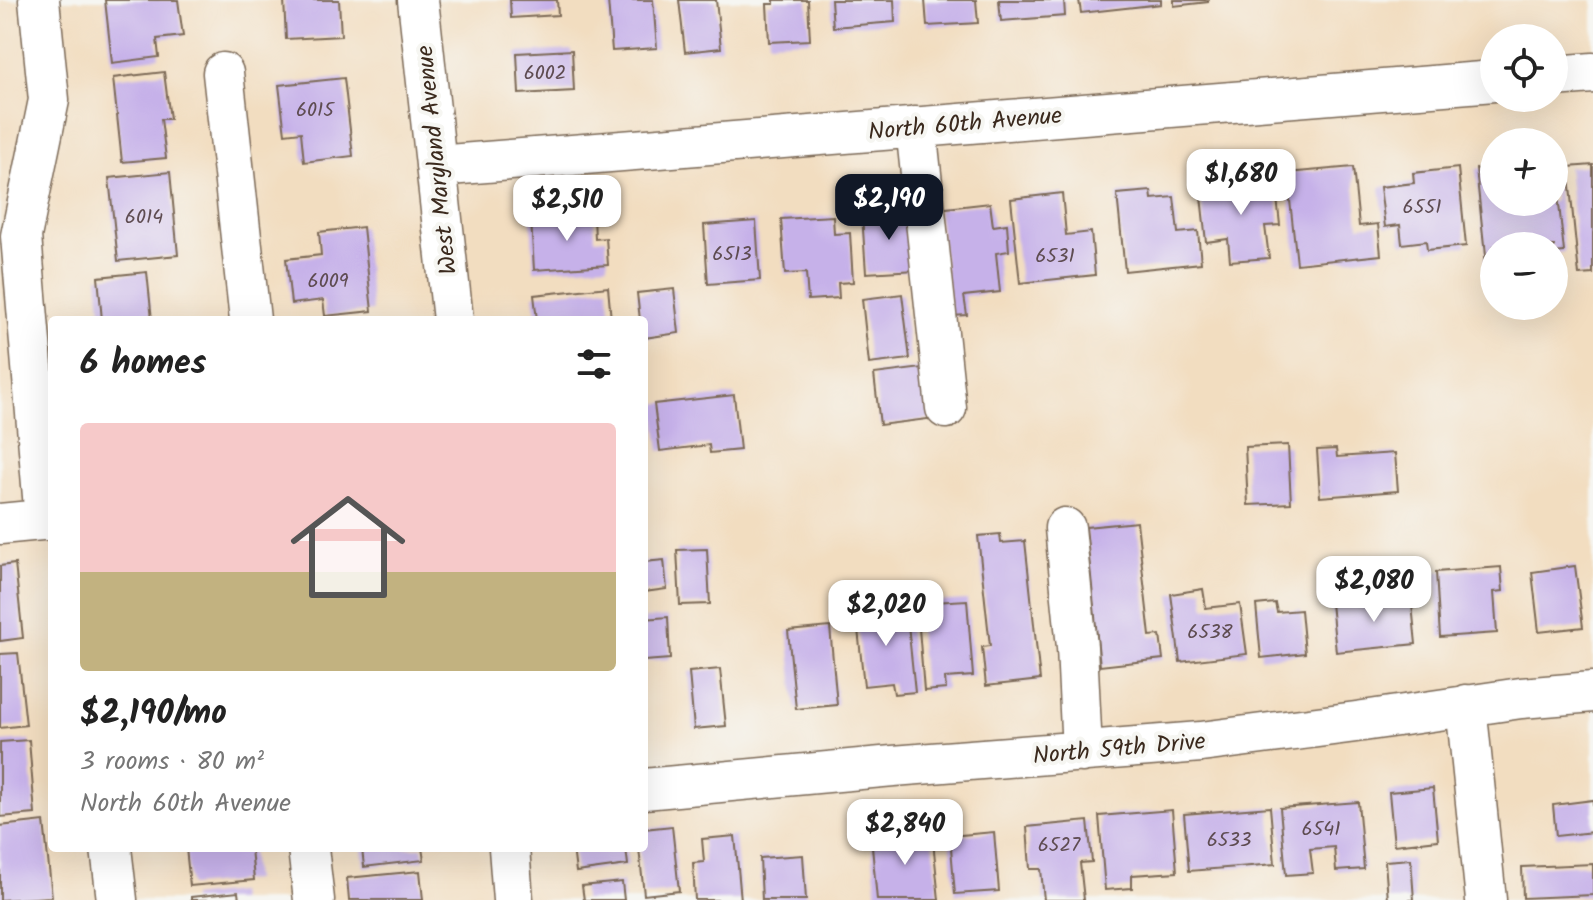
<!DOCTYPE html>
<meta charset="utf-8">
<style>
:root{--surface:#fff;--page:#f6f6f6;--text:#222;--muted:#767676;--line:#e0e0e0;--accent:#111827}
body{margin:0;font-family:Kalam,sans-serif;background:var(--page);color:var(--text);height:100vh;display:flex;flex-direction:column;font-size:30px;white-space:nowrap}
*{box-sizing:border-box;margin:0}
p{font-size:26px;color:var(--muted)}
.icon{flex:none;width:44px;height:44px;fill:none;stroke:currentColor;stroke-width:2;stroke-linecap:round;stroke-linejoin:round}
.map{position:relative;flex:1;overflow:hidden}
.side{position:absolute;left:48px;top:316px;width:600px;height:536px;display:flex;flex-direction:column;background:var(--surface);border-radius:8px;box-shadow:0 8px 32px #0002}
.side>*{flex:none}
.controls{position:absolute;left:1480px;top:24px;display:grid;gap:16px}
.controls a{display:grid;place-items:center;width:88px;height:88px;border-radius:50%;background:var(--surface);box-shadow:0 8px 32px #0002;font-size:40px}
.price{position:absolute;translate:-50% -68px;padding:0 18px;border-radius:16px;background:#fff;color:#222;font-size:26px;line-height:52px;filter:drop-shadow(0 2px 4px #0008)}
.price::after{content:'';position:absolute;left:50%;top:48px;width:24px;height:18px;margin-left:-12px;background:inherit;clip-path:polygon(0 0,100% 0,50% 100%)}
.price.active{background:var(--accent);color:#fff}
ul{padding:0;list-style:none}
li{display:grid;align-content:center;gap:16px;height:424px;padding:0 32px}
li+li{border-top:2px solid var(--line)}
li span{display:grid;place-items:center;height:248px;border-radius:8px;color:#555}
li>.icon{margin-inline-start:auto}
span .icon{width:144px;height:144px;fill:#fffc;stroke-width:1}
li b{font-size:34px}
h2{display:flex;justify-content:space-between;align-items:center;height:96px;padding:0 32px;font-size:34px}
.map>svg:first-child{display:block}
</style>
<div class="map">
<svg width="1593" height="900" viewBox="0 0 1593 900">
<rect width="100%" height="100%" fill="#f6f6f2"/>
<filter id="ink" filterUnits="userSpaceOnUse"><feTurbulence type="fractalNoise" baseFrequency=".0125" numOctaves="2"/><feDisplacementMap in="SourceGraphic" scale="16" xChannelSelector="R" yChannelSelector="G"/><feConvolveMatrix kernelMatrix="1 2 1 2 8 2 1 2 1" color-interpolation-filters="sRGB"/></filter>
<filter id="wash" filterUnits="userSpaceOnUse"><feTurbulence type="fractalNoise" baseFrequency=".006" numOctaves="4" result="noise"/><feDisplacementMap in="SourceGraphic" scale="32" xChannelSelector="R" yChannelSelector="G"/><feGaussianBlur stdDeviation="1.8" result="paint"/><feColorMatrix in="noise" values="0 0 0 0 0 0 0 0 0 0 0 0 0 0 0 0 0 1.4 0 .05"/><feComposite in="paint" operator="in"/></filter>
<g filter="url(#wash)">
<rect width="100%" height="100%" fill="#f2ddc0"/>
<g id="blocks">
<path fill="#c6b1e9" d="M105,0H178L183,36L157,39L159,57L112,63Z
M284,0H339L341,36L286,39Z
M510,0H557L558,15L511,18Z
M608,0H653L657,48L612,51Z
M679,0H716L721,48L685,52Z
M774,0H808L810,40L769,42L767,4H774Z
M831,0H894L895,22L833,27Z
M925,0H976L978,23L927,26Z
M999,0H1064L1065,16L1001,21Z
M1079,0H1161V4L1081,13Z
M1174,0H1208V2L1174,6Z
M572,50L574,91L519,94L517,53Z
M164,72L170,119H161L166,158L122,162L113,78Z
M344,78L353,156L304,162L301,132L285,134L279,85Z
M1593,165V274L1579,275L1568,167Z
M1353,167L1359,226L1378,224L1381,255L1297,264L1287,173Z
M1494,167V202H1554V175H1556L1564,252L1554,253V246H1494V284H1487L1484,257H1486L1485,245H1484L1476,169Z
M1458,168L1466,246L1427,250L1426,241L1402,244L1400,225L1385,227L1380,187L1414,183L1413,173Z
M170,172L178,255L118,261L109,178Z
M1275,179L1280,225L1265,226L1269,258L1230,261L1228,239L1206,242L1200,187Z
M1151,191L1152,199L1174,197L1178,233L1198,231L1201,263L1125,271L1117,194Z
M1062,193L1066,235L1091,232L1095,275L1020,283L1011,199Z
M990,203L993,226L1007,224L1009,251L996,253L1000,292L964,296L967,315L951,316L938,209Z
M912,212L916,270L866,273L862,215Z
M594,216L595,239L606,238L608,265L534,270L531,219Z
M833,216L834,234L850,233L853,282L838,283L839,298L808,300L806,273L785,274L781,219Z
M756,221L760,280L708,284L704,225Z
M363,227L372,311L325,316L323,300L291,304L286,259L321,255L319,232Z
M147,272L152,320H102L98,277Z
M608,287L611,320H537L534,295Z
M674,289L679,333L644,338V320H640L637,293Z
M902,294L910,359L869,364L862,299Z
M930,367L936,418L880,425L874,374Z
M734,395L740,450L710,453L709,445L660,451L654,404Z
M1288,445L1291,503L1248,505L1245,447Z
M1336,449L1337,457L1395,453L1398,491L1320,497L1317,450Z
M1137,522L1150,636L1160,635L1163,659L1100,666L1086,527Z
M1000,534L1001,543L1025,541L1040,680L986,686L982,647L990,646L978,536Z
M707,549L710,604L680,605L677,550Z
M664,560L667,589L644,592V562Z
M15,564L23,638L0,641V566Z
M1575,566L1583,627L1539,632L1532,572Z
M1501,567L1503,591L1494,592L1497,633L1440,637L1436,572Z
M1203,589L1206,608L1240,604L1247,654L1180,662L1171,594Z
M1411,595L1416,644L1336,652L1331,603Z
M967,600L973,676L945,678L946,689L924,691L917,603Z
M1275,603L1277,612L1301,610L1305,653L1261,658L1256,605Z
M906,605L915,692L894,694L892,683L864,686L856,610Z
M668,617L670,659L644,661V619Z
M830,627L837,705L796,709L788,631Z
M18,653L26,725L0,728V654Z
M720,669L726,726L694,729L689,672Z
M29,740L35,814L0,817V742Z
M1433,788L1438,840L1394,845L1389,792Z
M1593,800V832L1556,836L1553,805Z
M1358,802L1364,869L1336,871L1334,847L1310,849L1313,873L1286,875L1280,808Z
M1270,807L1275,864L1189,871L1184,814Z
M1172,810L1177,872L1132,875V888L1105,890L1099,816Z
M44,821L52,897L0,900V826Z
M1088,821L1092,862L1080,863L1084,900H1044L1041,869H1030L1027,827Z
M672,826L679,891L644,895L639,848H644V829Z
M932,831L939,900H877L871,836Z
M994,832L999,891L955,894L950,836Z
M735,836L741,900H695L693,863L704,862L702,839Z
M186,848H251L254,880L190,886Z
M362,848H422L424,860L364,867Z
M573,848H626L628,865L576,872Z
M803,855L806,900H762L760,858Z
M1411,859L1414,900H1388L1385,861Z
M1593,864V895L1523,898L1522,867Z
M420,871L423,900H349L347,878Z
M622,882L624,900H584L582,886Z
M238,892L239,900H191V897Z"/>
</g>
</g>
<g filter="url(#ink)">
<use href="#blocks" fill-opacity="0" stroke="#7b6957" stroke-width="2"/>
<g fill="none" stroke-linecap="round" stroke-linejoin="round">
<defs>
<path id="minor" d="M39,0L49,100L21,236L45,520
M418,0L453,320
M223,73L250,320
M1554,76L1593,73
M916,127L946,408
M436,166L1494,81
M0,524L52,519
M1065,528L1077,647L1082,752
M1466,705L1486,900
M644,789L893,766L1201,742L1356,722L1521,698L1593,692
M111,848L117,900
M308,848L314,900
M509,848L513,900"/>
</defs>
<use href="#minor" stroke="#7b6957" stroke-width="43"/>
<use href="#minor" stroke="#fff" stroke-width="40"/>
</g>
</g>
<g text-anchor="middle" stroke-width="8" stroke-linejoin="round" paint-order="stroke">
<g font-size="20" fill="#5e4c51">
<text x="545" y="79">6002</text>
<text x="315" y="116">6015</text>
<text x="1422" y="213">6551</text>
<text x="144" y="223">6014</text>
<text x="732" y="260">6513</text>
<text x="1055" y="262">6531</text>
<text x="328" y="287">6009</text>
<text x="1210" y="638">6538</text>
<text x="1321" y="835">6541</text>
<text x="1229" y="846">6533</text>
<text x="1059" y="851">6527</text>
</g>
<g font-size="24" fill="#3b2a1e" stroke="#f6f6f2">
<text transform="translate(965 123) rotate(-5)" y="8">North 60th Avenue</text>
<text transform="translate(436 160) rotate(-96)" y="8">West Maryland Avenue</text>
<text transform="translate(1119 748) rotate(-5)" y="8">North 59th Drive</text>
</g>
</g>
</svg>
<div class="controls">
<a><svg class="icon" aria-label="locate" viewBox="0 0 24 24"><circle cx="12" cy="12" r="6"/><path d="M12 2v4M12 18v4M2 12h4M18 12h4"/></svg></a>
<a>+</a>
<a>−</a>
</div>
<b class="price" style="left:1241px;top:217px">$1,680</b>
<b class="price active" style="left:889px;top:242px">$2,190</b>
<b class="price" style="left:567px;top:243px">$2,510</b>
<b class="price" style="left:1374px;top:624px">$2,080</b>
<b class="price" style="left:886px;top:648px">$2,020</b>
<b class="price" style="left:905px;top:867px">$2,840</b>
<section class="side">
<h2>6 homes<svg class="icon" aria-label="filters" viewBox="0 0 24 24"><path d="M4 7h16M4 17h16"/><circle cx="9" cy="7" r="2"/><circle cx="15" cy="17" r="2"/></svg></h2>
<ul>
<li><span style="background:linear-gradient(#f6c9c9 60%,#c2b280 0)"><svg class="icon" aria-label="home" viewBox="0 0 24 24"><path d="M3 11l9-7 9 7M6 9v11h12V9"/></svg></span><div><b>$2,190/mo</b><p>3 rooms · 80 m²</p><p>North 60th Avenue</p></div></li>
</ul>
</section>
</div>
